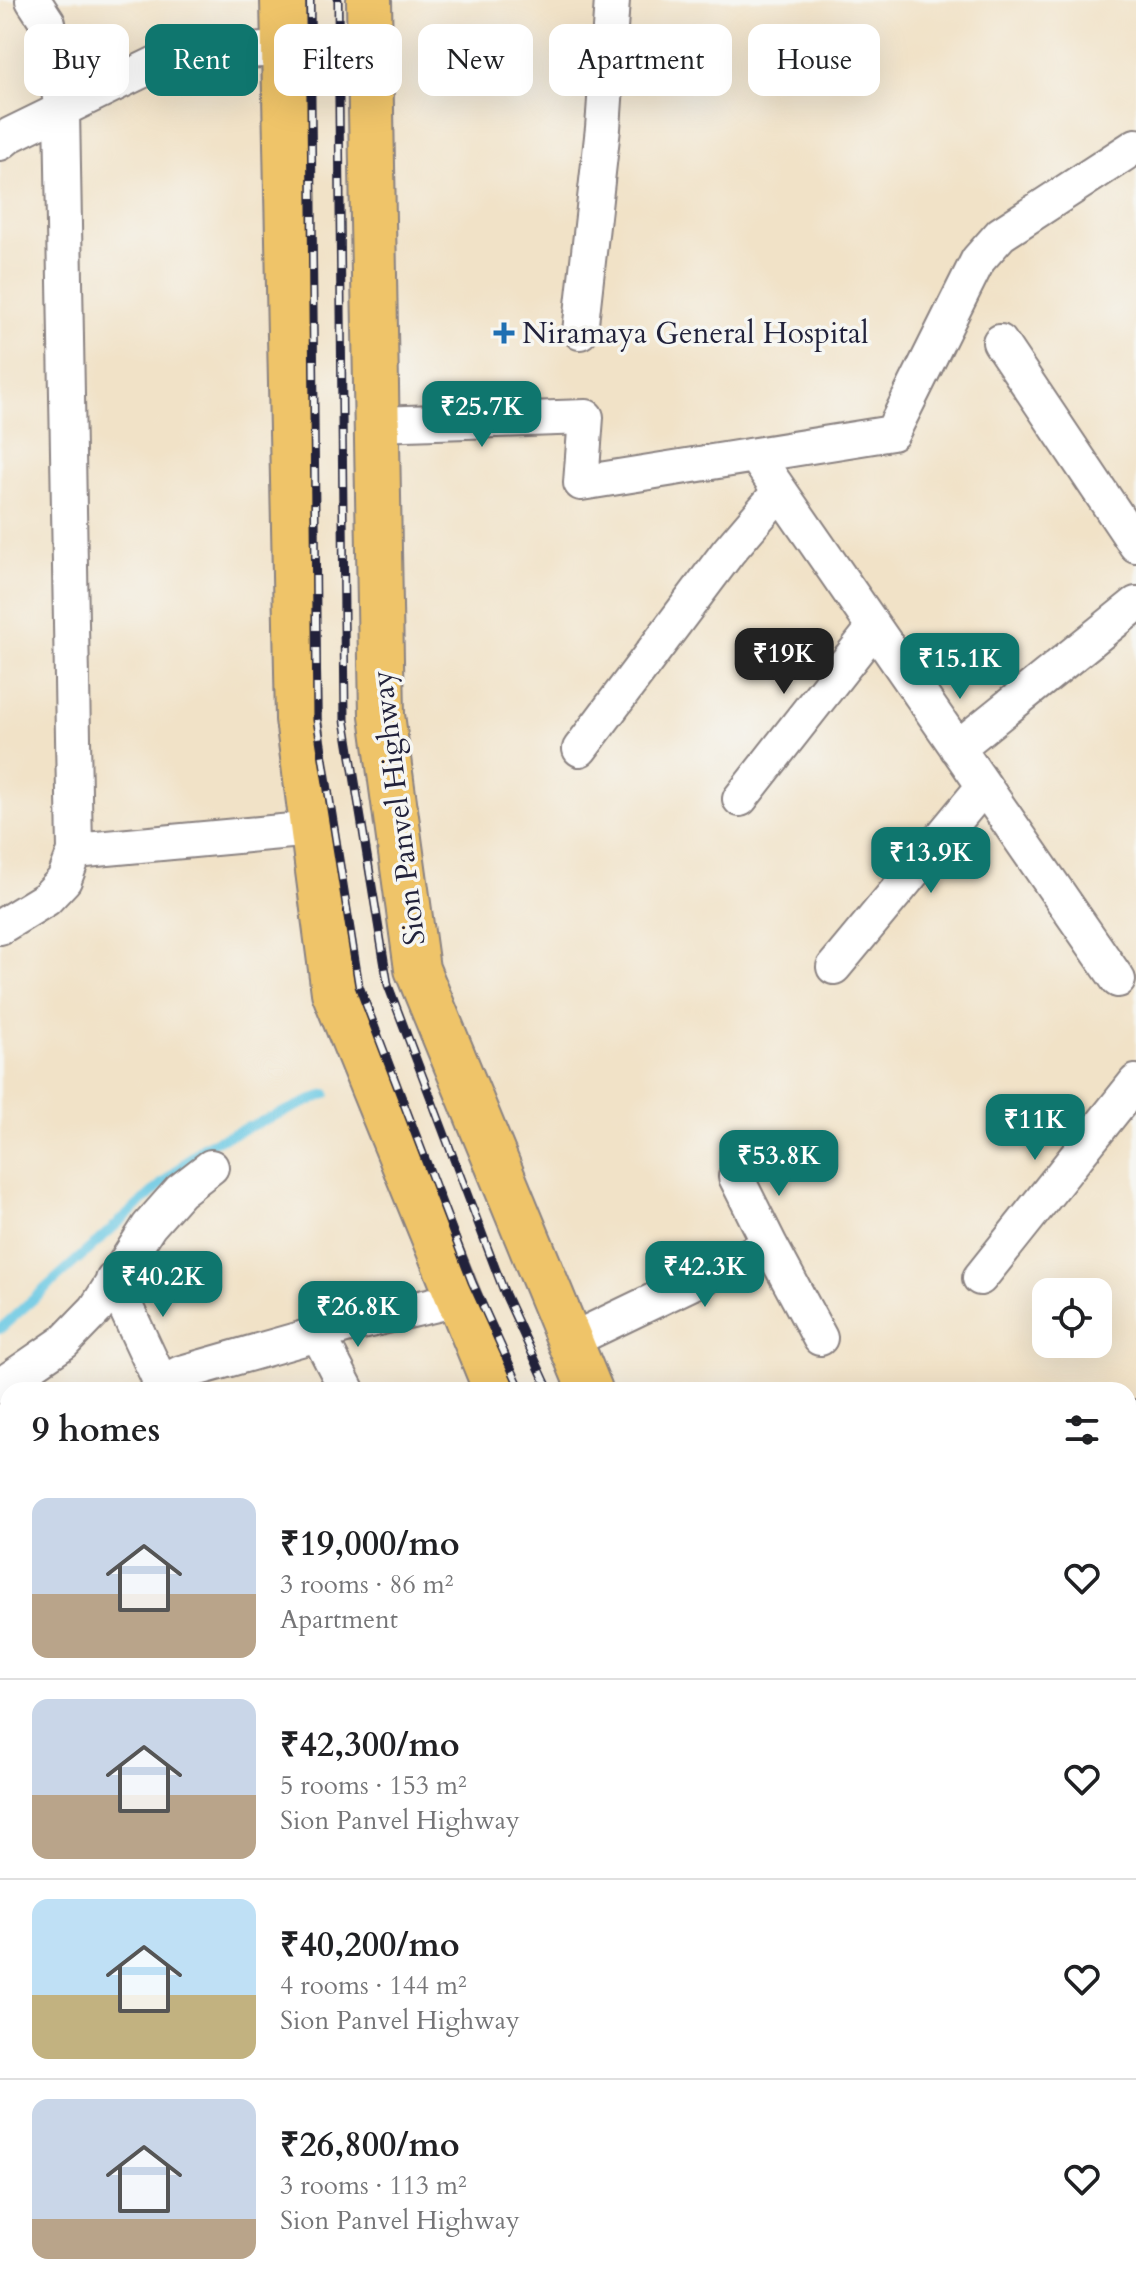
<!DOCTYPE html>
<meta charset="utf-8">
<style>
:root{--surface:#fff;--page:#f6f6f6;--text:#202124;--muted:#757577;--line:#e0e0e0;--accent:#0f766e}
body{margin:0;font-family:Cardo,serif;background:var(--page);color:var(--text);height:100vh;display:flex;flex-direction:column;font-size:30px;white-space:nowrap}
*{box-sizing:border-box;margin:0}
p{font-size:26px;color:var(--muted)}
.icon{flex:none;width:44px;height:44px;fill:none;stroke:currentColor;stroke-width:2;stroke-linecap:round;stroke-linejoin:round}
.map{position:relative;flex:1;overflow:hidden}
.details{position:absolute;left:0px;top:1382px;width:1136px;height:914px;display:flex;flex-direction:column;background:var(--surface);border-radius:24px 24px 0 0;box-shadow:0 8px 32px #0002}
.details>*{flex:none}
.hud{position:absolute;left:24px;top:24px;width:1088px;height:72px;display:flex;gap:16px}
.tools{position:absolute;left:1032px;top:1278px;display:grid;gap:16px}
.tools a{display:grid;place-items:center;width:80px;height:80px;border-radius:16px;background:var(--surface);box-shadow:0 8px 32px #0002;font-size:40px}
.price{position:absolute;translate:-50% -68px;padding:0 18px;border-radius:16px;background:var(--accent);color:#fff;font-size:26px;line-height:52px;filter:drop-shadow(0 2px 4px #0008)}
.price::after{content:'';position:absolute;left:50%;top:48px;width:24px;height:18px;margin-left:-12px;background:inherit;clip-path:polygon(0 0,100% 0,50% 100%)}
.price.active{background:#222;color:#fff}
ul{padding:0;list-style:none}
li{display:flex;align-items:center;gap:24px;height:200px;padding:0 32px}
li+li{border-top:2px solid var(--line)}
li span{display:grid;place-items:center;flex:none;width:224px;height:160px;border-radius:16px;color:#555}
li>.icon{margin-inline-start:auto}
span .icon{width:96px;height:96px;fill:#fffc;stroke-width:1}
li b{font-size:34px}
h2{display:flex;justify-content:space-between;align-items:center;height:96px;padding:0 32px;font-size:34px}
.pill{padding:0 28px;border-radius:16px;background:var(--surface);box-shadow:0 8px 32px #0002;font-size:28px;line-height:72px}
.pill.active{background:var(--accent);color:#fff}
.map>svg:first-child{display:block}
</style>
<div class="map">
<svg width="1136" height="2295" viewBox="0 0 1136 2295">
<rect width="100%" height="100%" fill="#f6f6f2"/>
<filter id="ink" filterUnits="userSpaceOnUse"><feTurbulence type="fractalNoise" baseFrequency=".0125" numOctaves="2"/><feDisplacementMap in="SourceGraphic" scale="16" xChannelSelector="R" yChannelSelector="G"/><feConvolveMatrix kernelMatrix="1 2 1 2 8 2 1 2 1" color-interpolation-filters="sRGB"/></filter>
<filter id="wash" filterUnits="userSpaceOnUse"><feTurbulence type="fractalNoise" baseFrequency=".006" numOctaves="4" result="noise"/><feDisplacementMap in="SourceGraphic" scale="32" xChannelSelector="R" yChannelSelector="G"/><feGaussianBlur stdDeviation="1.8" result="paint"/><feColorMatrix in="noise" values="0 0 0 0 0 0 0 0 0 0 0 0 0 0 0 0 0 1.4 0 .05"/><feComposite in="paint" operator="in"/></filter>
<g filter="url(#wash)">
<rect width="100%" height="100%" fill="#f1e2c7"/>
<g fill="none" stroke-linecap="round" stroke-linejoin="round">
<path stroke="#64c6e2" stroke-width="10" d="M0,1329L204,1146L326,1094"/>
</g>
</g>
<g filter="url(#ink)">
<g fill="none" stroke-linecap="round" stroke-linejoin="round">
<defs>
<path id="lane" d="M810,2288L814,2295
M538,2295L544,2288"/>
<path id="street" d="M0,143L10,135L174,55L282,49
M580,332L603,128L612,0
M1000,342L1136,545
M376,424L586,417L581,483L892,433L978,260L1001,234L1136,146
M755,455L1118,980
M957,748L1136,604
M580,749L728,552L780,491
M740,799L874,628
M75,851L313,829
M0,927L46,899L64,880L75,851L62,110L48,23L33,0
M834,967L984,786
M736,1177L770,1245
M980,1278L1136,1082
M113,1280L161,1383
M318,1334L347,1390
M570,1341L770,1245L820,1338
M0,1386L64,1342L96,1309L149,1226L180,1191L211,1167
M157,1390L161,1383L181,1373L353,1324L458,1299
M1128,1425L1136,1417
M8,1732L5,1737L8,1758
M0,2112L8,2116"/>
<path id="secondary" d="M0,2177L8,2183
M165,2288L176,2295"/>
<path id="highway" d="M283,0L298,719L334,992L496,1390
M369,0L382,715L417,969L590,1390
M904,2288L907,2295
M1013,2288L1016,2295"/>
</defs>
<use href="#lane" stroke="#8a8281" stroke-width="20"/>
<use href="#street" stroke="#8a8281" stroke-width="38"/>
<use href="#secondary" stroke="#8a8281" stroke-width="48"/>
<use href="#highway" stroke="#8a8281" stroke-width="48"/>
<use href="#lane" stroke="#fff" stroke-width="16"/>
<use href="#street" stroke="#fff" stroke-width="34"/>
<use href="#secondary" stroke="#f9e7c3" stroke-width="44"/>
<use href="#highway" stroke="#efc469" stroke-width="44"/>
<defs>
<path id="rail" d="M310,0L317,720L359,986L472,1282L521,1390
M338,0L345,720L388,985L505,1294L549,1390"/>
</defs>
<use href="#rail" stroke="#22223b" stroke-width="9"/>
<use href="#rail" stroke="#f6f6f2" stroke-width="6" stroke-dasharray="18" stroke-linecap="butt"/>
</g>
</g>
<path fill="#1f6fb2" stroke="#f6f6f2" stroke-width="3" d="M500 321h8v8h8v8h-8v8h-8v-8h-8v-8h8z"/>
<g text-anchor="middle" stroke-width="7" stroke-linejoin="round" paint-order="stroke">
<g font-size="30" fill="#22223b" stroke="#f6f6f2" text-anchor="start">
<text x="522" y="343">Niramaya General Hospital</text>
</g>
<g font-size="30" fill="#22223b" stroke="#f6f6f2">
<text transform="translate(398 808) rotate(-97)" y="10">Sion Panvel Highway</text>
</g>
</g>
</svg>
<div class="tools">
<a><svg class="icon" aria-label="locate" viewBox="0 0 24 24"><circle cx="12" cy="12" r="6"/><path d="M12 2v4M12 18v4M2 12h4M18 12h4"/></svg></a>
</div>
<b class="price" style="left:482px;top:449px">₹25.7K</b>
<b class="price active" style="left:784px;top:696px">₹19K</b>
<b class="price" style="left:960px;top:701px">₹15.1K</b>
<b class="price" style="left:931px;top:895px">₹13.9K</b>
<b class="price" style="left:1035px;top:1162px">₹11K</b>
<b class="price" style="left:779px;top:1198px">₹53.8K</b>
<b class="price" style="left:705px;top:1309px">₹42.3K</b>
<b class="price" style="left:163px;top:1319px">₹40.2K</b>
<b class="price" style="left:358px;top:1349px">₹26.8K</b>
<div class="hud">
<a class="pill">Buy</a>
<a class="pill active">Rent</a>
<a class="pill">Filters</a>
<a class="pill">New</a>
<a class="pill">Apartment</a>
<a class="pill">House</a>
</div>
<section class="details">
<h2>9 homes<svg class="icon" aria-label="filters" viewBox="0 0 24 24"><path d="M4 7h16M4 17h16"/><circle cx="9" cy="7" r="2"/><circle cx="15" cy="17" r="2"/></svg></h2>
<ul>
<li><span style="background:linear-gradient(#c9d6e8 60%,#b9a48a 0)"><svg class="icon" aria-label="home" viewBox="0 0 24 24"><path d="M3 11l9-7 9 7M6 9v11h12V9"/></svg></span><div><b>₹19,000/mo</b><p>3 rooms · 86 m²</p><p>Apartment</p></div><svg class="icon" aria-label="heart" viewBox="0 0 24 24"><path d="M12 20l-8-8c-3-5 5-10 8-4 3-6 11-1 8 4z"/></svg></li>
<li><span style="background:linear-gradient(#c9d6e8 60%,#b9a48a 0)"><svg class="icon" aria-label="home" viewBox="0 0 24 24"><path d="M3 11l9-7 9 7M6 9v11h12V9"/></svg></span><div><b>₹42,300/mo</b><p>5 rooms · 153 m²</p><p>Sion Panvel Highway</p></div><svg class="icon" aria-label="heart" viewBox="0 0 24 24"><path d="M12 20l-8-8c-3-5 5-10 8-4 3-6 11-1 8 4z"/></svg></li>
<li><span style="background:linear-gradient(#bfe0f5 60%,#c2b280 0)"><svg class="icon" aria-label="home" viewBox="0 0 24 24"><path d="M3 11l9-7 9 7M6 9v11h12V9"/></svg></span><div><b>₹40,200/mo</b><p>4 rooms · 144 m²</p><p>Sion Panvel Highway</p></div><svg class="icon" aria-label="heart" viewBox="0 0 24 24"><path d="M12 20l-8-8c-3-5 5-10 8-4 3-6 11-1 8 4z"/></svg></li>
<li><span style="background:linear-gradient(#c9d6e8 75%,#b9a48a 0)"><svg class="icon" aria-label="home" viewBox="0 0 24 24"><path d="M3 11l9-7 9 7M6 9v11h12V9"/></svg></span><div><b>₹26,800/mo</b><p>3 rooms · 113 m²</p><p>Sion Panvel Highway</p></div><svg class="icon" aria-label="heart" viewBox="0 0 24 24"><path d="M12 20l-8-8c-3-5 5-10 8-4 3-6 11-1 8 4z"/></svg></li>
</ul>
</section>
</div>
